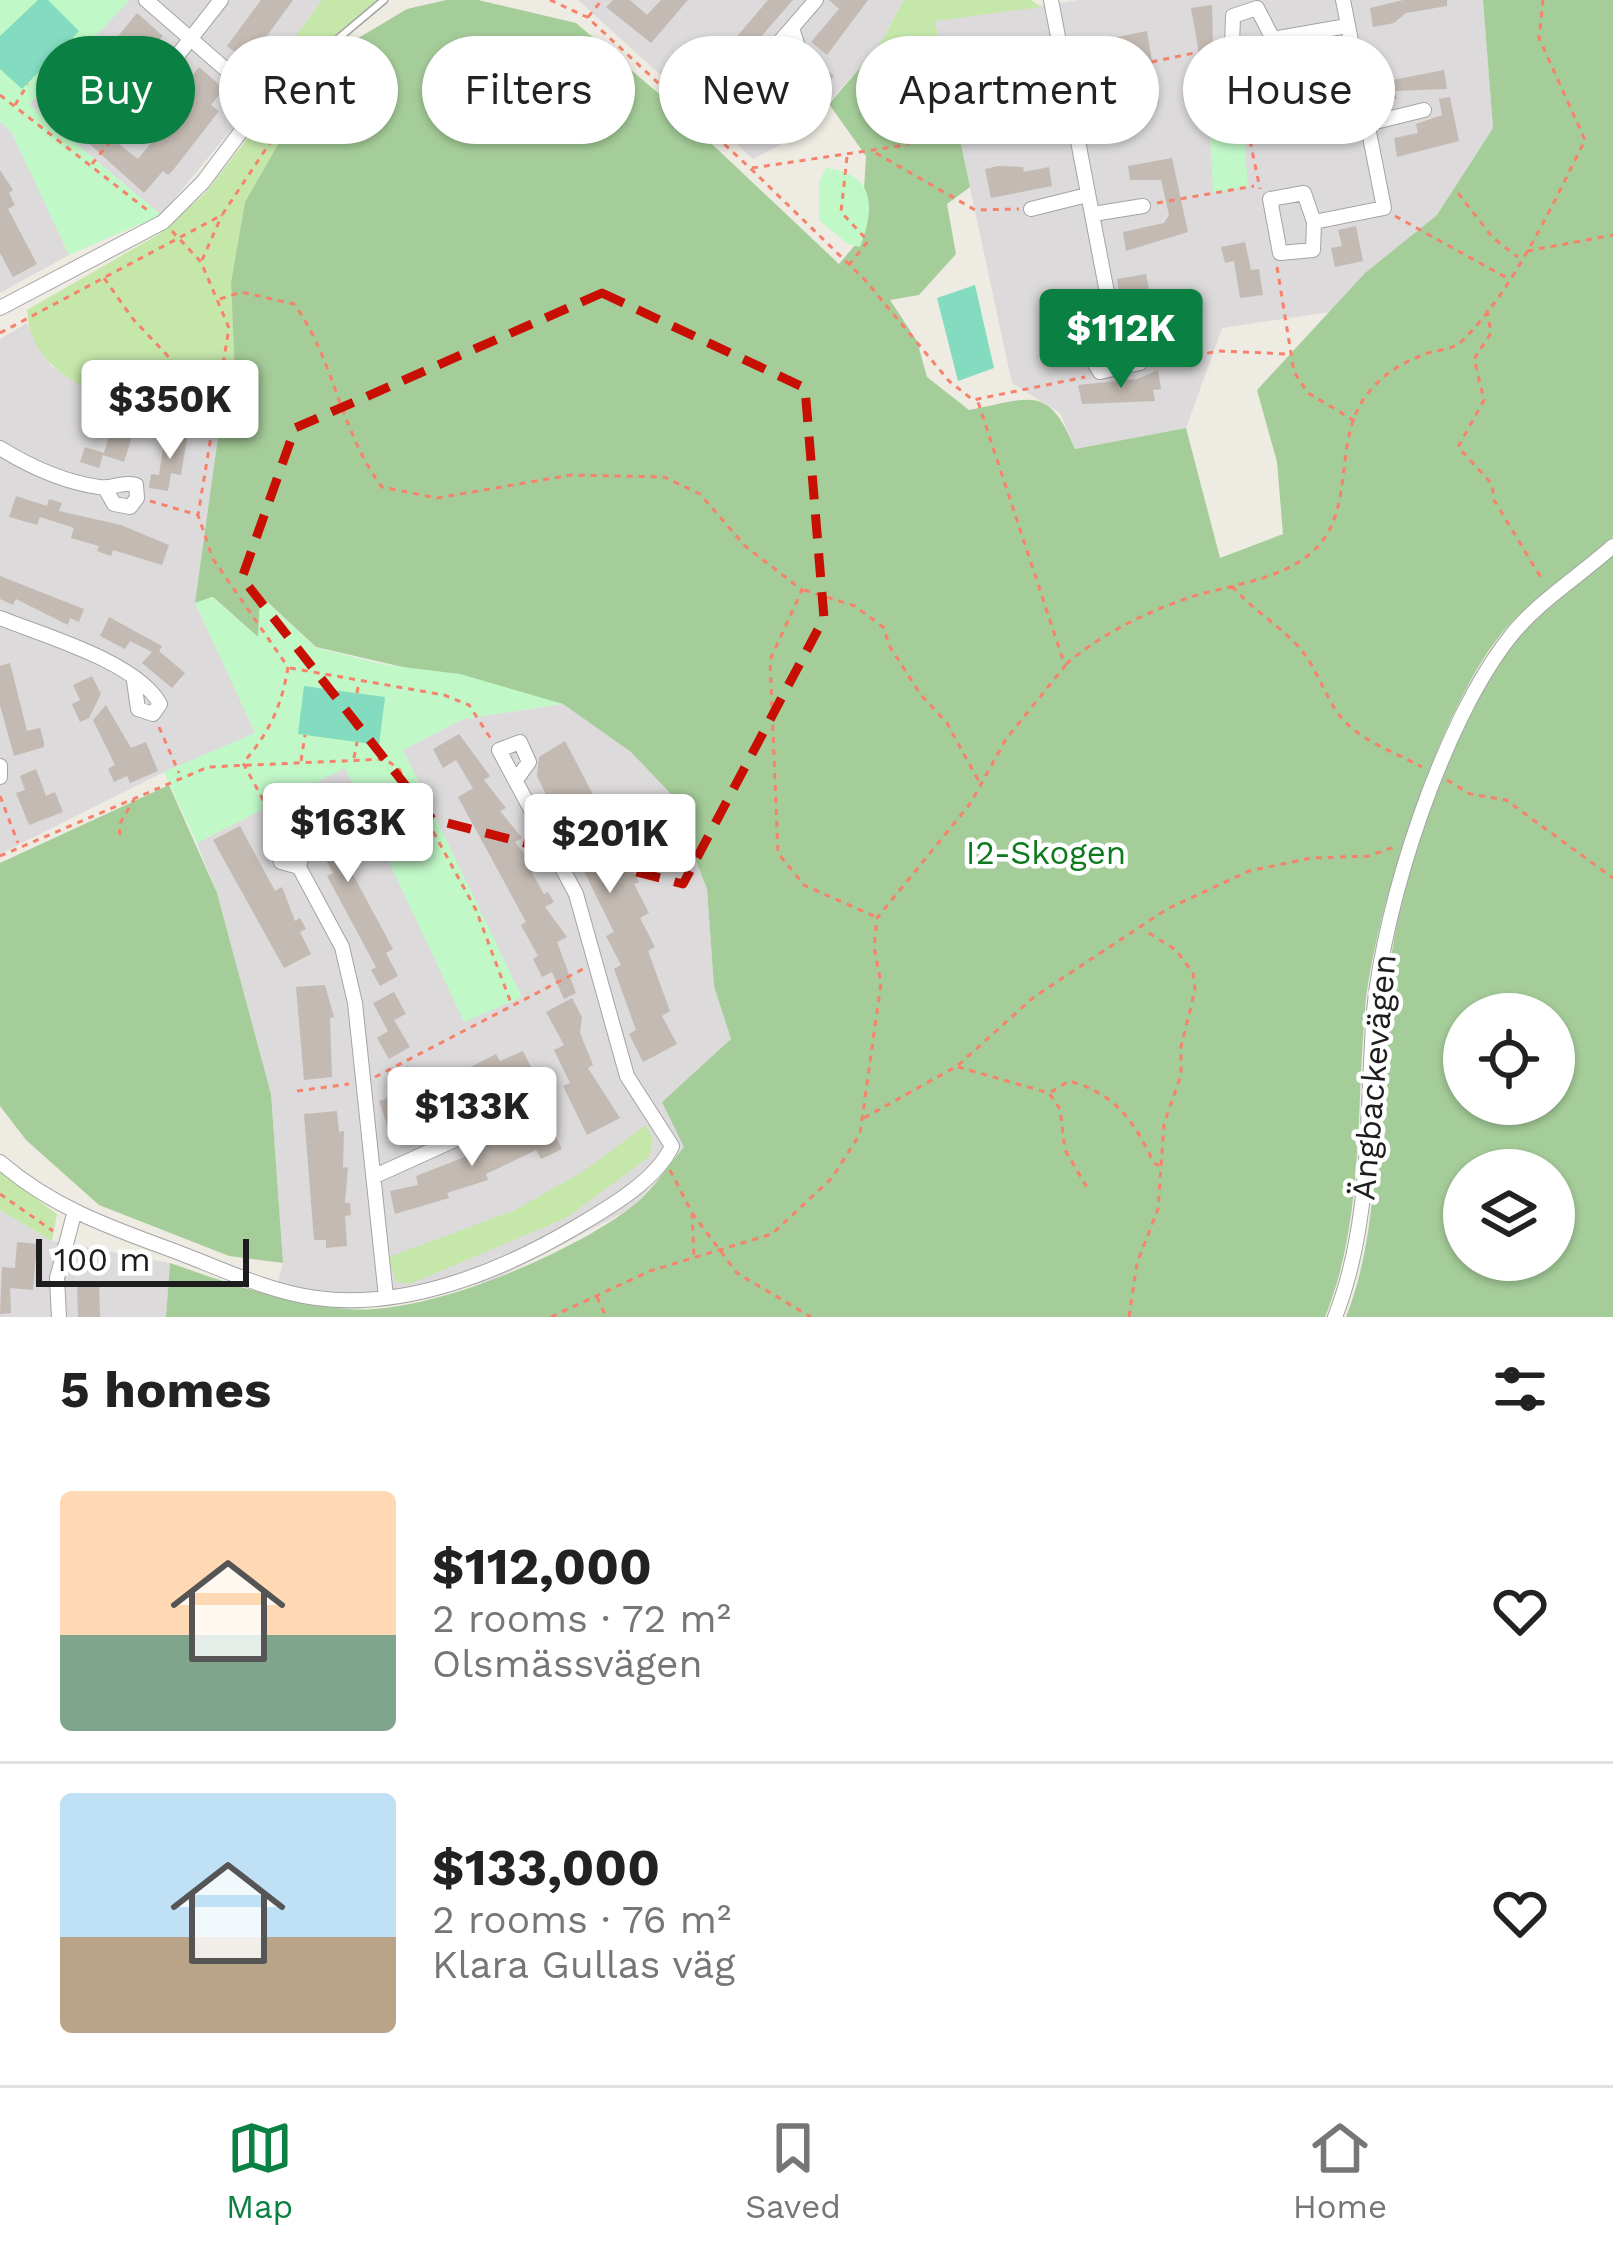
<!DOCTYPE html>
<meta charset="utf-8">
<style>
:root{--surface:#fff;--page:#f6f6f6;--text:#222;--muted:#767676;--line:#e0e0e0;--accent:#0b8043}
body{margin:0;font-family:"Work Sans",sans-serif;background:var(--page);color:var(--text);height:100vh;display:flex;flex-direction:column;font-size:45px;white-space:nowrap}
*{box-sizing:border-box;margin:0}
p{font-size:39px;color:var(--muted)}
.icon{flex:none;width:66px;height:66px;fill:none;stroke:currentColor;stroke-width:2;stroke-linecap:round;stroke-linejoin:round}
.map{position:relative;height:1317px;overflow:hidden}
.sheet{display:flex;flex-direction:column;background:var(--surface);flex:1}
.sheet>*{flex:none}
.top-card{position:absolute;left:36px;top:36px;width:1542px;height:108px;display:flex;gap:24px}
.buttons{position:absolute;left:1443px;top:993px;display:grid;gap:24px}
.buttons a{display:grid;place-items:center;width:132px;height:132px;border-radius:50%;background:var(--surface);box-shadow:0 3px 9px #0004;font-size:60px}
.scale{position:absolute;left:36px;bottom:30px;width:213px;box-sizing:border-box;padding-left:12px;border:6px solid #1d1d1d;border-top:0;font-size:33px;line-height:42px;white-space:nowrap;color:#1d1d1d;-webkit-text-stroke:9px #fff;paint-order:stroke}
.price{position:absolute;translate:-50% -102px;padding:0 27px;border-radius:12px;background:#fff;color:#222;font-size:39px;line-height:78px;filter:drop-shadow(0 3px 6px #0008)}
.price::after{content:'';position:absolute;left:50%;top:72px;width:36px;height:27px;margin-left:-18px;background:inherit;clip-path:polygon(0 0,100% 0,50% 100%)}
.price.selected{background:var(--accent);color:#fff}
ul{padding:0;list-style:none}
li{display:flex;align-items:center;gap:36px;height:300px;padding:0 60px}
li+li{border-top:3px solid var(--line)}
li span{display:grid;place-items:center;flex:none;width:336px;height:240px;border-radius:12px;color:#555}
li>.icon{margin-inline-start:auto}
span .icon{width:144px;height:144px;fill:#fffc;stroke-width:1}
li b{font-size:51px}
h2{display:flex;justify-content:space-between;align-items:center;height:144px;padding:0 60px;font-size:51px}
.pill{padding:0 42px;border-radius:54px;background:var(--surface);box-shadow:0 3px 9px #0004;font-size:42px;line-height:108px}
.pill.selected{background:var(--accent);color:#fff}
.dock{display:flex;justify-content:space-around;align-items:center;height:168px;border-top:3px solid var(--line);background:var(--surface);font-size:33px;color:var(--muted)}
.dock a{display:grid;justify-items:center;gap:6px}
.dock .selected{color:var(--accent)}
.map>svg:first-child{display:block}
</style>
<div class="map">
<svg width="1613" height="1317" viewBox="0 0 1613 1317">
<rect width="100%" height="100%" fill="#eeebe3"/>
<path fill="#dcdada" d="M130,0H322L259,86L249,108L161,215L29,104Z
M578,0H904L880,44L801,134L753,159Z
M1079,0H1483L1493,128L1437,215L1365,273L1329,312L1222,328L1186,428L1075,449L1060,413L1012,383L934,21Z
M0,121L12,132L69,255L0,293Z
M27,323L52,367L97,393L220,423L195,603L256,733L164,772L0,854V339Z
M563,704L631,752L670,793L707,889L714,986L731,1039L662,1102L685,1146L632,1208L492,1281L352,1310L274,1298L283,1263L271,1094L217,893L197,843L345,767L465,1021L521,997L403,750L463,719Z
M0,1210L52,1241L170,1263L166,1317H0Z"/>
<path fill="#c5e8aa" d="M322,0H379L267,91L259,86Z
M904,0H1031L1041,7L935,21L943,60L880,44Z
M283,93L300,106L245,202L231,282L235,378L220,423C155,407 31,398 27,310L159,234L204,194Z
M646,1125L653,1140L649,1157L566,1218L410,1284L396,1282L389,1257L513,1211L581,1173Z
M0,1172L57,1214L52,1241L0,1210Z"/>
<path fill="#a5cd99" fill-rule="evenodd" d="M446,0H478L576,23L658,93L839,264L861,238L866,156L829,104L880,44L943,60L970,187L947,204L956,254L919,295L890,300L917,341L927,377L969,410C1030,399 1048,382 1075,449L1186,428L1220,558L1283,534L1277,462L1257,390L1365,273L1437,215L1493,128L1483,0H1613V537C1577,568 1532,598 1502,633C1441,705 1373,915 1365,1010C1356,1112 1364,1221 1325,1317H166L170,1263C228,1283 285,1304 347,1309C426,1316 567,1255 629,1209C650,1194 667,1167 684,1147L662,1102L731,1039L714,986L707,889L670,793L631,752L563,704L316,647L262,597L259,638L213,597L195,603L220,423L235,378L231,282L245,202L300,106L355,40L407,9Z
M1613,554V1317H1346C1378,1236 1375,1144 1380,1057C1388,920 1429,747 1518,639C1544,607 1582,581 1613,554ZM1464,1014H1554V1104H1464ZM1464,1170H1554V1260H1464Z
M169,785L217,893L271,1094L283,1263L229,1256L99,1205L26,1140L0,1106V863Z"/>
<path fill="#c1f8c8" d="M0,0H130L29,104L161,215L69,255L12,133L0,121Z
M1243,127L1248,186L1213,193L1210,134Z
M826,168C876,174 875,208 860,247L848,244L819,220V182Z
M260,596L316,648L386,665L460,674L563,704L463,719L403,750L522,997L464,1022L345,768L197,843L164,772L255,733L195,603L212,597L258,637Z"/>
<path fill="#83dcbf" d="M38,0H48L79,31L22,89L0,69V36Z
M975,285L994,368L958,381L937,298Z
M304,686L385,697L379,745L298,734Z"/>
<path fill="#c3bab3" d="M261,0H293L248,62L227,46Z
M613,0H630L647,15L661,0H688L651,43L606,7Z
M768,0H793L725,78L763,113L750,129L699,81Z
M829,0H868L827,55L811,42L839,9Z
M1403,0H1447V6L1406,13L1394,23L1373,27L1370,8Z
M1212,5L1213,44L1228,93L1207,97L1191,8Z
M137,13L163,36L92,121L105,133L138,159L188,98L180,91L199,67L224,89L211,105L219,111L174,169L168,175L163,171L144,193L55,113Z
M1147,31L1159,103L1138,106L1134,87L1144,85L1136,52L1091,63L1087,43Z
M1023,39L1027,58L990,66L999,115L975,119L972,101L965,102L962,85L970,84L961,50Z
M819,63L834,76L791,125L775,112Z
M1444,70L1447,89L1395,91L1397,99L1376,103L1372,84Z
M1450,97L1459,141L1397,157L1394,138L1418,133L1416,124L1442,115L1439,99Z
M1172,158L1188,232L1126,251L1123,232L1164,223L1169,215L1161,180H1130L1128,166Z
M998,166L1023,167L1024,172L1049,167L1052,186L991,198L985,169Z
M0,170L13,190L9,193L15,205L8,209L37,264L13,277L0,253Z
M1356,226L1363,261L1335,267L1331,248L1342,246L1338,230Z
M1245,242L1251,270L1259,269L1263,295L1240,298L1234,261L1225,263L1221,247Z
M1146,274L1153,309L1137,313L1134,297L1120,300L1117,279Z
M1158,370L1161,389L1153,390L1155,401L1082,404L1078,385L1137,379Z
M113,423L134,430L124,462L103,455L99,468L80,462L85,447L104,453Z
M165,434L187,438L181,475L171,473L168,491L149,488L151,474L159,475Z
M16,496L47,506L49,499L62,503L59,511L121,525L169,545L162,565L113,550L111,556L97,551L99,546L71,538L74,528L40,517L37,525L9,517Z
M0,576L84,609L79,622L70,618L68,625L16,599L13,605L0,599Z
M109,617L162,646L159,651L185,673L172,688L142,663L152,652L130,641L125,649L100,636Z
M10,663L27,731L40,728L44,742V747L14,756L0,705V666Z
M92,676L101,694L89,718L80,722L72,704L80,700L73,685Z
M106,705L131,748L146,742L158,771L130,783L127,776L114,782L108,769L115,765L93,720Z
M459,734L490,776L484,780L506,808L500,811L522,838L515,842L537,870L532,873L544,894L548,892L554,902L545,907L567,937L557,942L576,993L564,999L552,972L542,977L533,959L538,956L521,925L526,922L458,797L473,788L456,760L443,768L433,749Z
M565,741L639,882L634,884L649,913L640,918L655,947L648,951L670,1011L662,1016L677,1044L643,1062L629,1034L636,1030L614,969L621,965L606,936L614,932L537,776L539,757Z
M36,769L46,796L55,792L63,812L29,825L16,793L25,790L20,776Z
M314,788L338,823L334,825L350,855L344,858L393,949L386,953L398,976L380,986L371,970L376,967L327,876L333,873L317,843L323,840L293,799Z
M240,826L275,891L282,887L295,921L300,918L306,929L300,932L311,954L284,968L213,840Z
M325,985L334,1017L330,1018L332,1077L304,1080L296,987Z
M394,992L406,1014L394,1020L410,1047L389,1059L377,1038L388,1031L373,1003Z
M572,998L582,1017L580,1033L593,1065L588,1068L620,1118L587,1135L563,1086L570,1083L554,1050L564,1045L546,1012Z
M523,1051L533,1071L514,1080L510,1070L444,1104L448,1114L392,1139L379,1101L407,1091L399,1070L408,1066L418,1089H428L496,1054L500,1061Z
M337,1111L339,1132L344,1131L343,1168L348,1167L345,1203H350L351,1215L345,1216L347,1246L326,1248V1240H314L304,1114Z
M552,1128L562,1149L541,1159L536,1150L486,1174L488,1180L447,1193L449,1198L395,1214L390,1191L418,1185L416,1176L480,1151L476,1143L491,1137L495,1146L528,1131L531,1138Z
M17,1242L37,1244L33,1290L10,1288L11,1313L0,1314L2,1267L15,1268Z
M77,1281H99L100,1317H78Z"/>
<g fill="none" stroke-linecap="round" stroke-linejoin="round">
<defs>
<path id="lane" d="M266,99L384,0"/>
<path id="street" d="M1051,0L1113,324
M793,31L799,50L775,86L763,85L751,75L816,0
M1273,39L1272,63L1252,71L1239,67L1232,45L1233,16L1257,8L1273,39L1347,26
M1004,79L1063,69
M1067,81L1115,70
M133,112L221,0
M1367,124L1424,110
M1031,209L1087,195
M1093,214L1143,206
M1314,222L1313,250L1280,253L1270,199L1304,193L1314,222L1384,208L1343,0
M0,308L163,222L203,182L263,102L146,0
M1113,324H1138L1148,350L1140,363L1100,372L1086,350L1095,334Z
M0,448C29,466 64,482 99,487C113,489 122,481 136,485L137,498L130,507L114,504L105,488
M0,618C45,636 137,662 160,704L153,714L138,709L134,681
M0,766V777
M299,867L281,862L278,852L285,840L304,846L299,867L342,947L355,1003L386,1297
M0,1162C51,1206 106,1226 169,1249C216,1266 265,1291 316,1298C405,1310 500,1272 576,1227C608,1208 656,1181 672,1146L627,1076L576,894L499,750L520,742L529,762L516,780
M375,1176L501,1119
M59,1317L57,1278L74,1214
M1335,1317C1373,1220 1366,1113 1374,1011C1384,903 1443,721 1510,637C1537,602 1580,576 1613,546"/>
</defs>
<use href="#lane" stroke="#a4a4a4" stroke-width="9"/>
<use href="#street" stroke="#a4a4a4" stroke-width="16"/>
<path stroke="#f7826c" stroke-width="3" stroke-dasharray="6 6" stroke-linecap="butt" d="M550,0L587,17L750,168L865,280L949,381L973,400L1085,377
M588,17L602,0
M1128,67L1218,48
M1238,82L1260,189
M0,95L151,213
M15,105L28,84
M703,122L741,80
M876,153L975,210L1019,209
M847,157L841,212L868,241L849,265
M92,164L124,124
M752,168L906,145L929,124L952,82L989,75
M1458,193L1493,238L1518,257
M1157,203L1254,186
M1395,216L1507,278
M172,231L201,262L229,328L198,515
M1527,251L1613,235
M202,260L222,215
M1277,267L1294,372L1308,393L1355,421
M104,278L133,319L215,406
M220,299L241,292L294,304C335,360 340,432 382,487L437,498L571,475L664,477L700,494L745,546L802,590L770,660L778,853L804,885L876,917
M1487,310L1491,333L1474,359L1484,400L1458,447L1492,484L1494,500L1543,581
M0,333L222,215L319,69
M1160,362L1219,351L1287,354
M150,501L198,515L213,559L288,667C282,706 269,733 243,763L278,827
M1232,586C1251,608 1273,621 1293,641C1313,660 1319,682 1332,704C1350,738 1391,750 1422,767
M804,590L855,606L883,627L890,647L921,695L947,723L978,780
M1066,664C1102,634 1140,615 1185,599C1225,585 1279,582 1312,552C1356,514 1333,446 1363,400C1380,375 1401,363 1428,353C1440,349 1453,350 1462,341C1512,293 1554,202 1585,140L1539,38L1543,0
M290,668L444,695L469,705L491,739
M357,693L359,682
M159,727L179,773
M354,758L357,742
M301,761L305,735
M1447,780L1470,794L1506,800L1613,878
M0,796L18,843
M120,835L119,825L136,796
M0,856L208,767L385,759L399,769L476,910L511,1003
M958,1067L1049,1093L1060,1109L1065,1150L1088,1189
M375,1077L585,968
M297,1091L349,1084
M1051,1092L1069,1081C1117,1094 1134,1122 1154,1163L1164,1168
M864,1118L957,1066L1034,997L1167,909L1249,871L1311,858L1369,856L1394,847
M670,1170L692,1213L694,1257
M0,1194L53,1231
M692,1213L737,1273L811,1317
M597,1297L606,1317
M551,1317L650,1271L772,1234L832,1178L860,1134L881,983L874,947L877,918L970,804L1006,739L1065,666L978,402
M1129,1317L1137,1263L1158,1209L1164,1124L1181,1075V1047L1195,990L1193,973L1176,950L1144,930"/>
<use href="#lane" stroke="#fff" stroke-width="6"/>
<use href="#street" stroke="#fff" stroke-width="14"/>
</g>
<path fill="none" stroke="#c70f04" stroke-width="9" stroke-dasharray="24 15" stroke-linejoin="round" d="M602,293L805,388L824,618L683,884L432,819L242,578L295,428Z"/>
<g text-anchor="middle" stroke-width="9" stroke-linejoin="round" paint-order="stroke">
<g font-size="33" fill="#0d7a1d" stroke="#fff">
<text x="1046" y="864">I2-Skogen</text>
</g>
<g font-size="33" fill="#1d1d1d" stroke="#fff">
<text transform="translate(1373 1077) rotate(-85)" y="12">Ängbackevägen</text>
</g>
</g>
</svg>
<div class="buttons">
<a><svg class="icon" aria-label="locate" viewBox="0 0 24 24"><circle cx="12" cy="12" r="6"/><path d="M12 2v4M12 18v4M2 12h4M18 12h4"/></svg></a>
<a><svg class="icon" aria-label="layers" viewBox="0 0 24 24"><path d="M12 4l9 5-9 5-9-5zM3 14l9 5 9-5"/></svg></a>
</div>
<div class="scale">100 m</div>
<b class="price selected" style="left:1121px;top:391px">$112K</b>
<b class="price" style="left:170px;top:462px">$350K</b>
<b class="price" style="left:348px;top:885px">$163K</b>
<b class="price" style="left:610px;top:896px">$201K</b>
<b class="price" style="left:472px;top:1169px">$133K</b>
<div class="top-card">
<a class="pill selected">Buy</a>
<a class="pill">Rent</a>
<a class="pill">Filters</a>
<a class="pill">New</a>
<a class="pill">Apartment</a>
<a class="pill">House</a>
</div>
</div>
<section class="sheet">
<h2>5 homes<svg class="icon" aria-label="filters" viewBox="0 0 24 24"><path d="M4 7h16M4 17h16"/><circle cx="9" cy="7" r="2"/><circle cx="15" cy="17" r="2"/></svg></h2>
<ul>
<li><span style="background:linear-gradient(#ffd9b3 60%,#7fa58c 0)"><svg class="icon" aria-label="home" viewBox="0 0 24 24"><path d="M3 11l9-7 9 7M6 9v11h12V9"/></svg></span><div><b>$112,000</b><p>2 rooms · 72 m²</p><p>Olsmässvägen</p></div><svg class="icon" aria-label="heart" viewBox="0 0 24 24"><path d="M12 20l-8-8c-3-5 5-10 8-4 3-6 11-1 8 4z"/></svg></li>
<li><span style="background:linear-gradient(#bfe0f5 60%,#b9a48a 0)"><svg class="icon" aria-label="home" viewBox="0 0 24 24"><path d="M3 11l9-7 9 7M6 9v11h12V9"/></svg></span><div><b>$133,000</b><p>2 rooms · 76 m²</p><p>Klara Gullas väg</p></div><svg class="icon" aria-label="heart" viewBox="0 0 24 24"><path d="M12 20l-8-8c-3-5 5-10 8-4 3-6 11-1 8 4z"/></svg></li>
</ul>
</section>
<nav class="dock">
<a class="selected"><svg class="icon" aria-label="map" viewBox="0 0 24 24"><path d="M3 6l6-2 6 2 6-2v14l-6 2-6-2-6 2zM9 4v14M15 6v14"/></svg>Map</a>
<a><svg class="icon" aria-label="saved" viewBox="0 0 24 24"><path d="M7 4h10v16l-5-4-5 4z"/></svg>Saved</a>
<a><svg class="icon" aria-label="home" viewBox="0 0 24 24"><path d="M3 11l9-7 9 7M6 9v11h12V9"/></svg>Home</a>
</nav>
